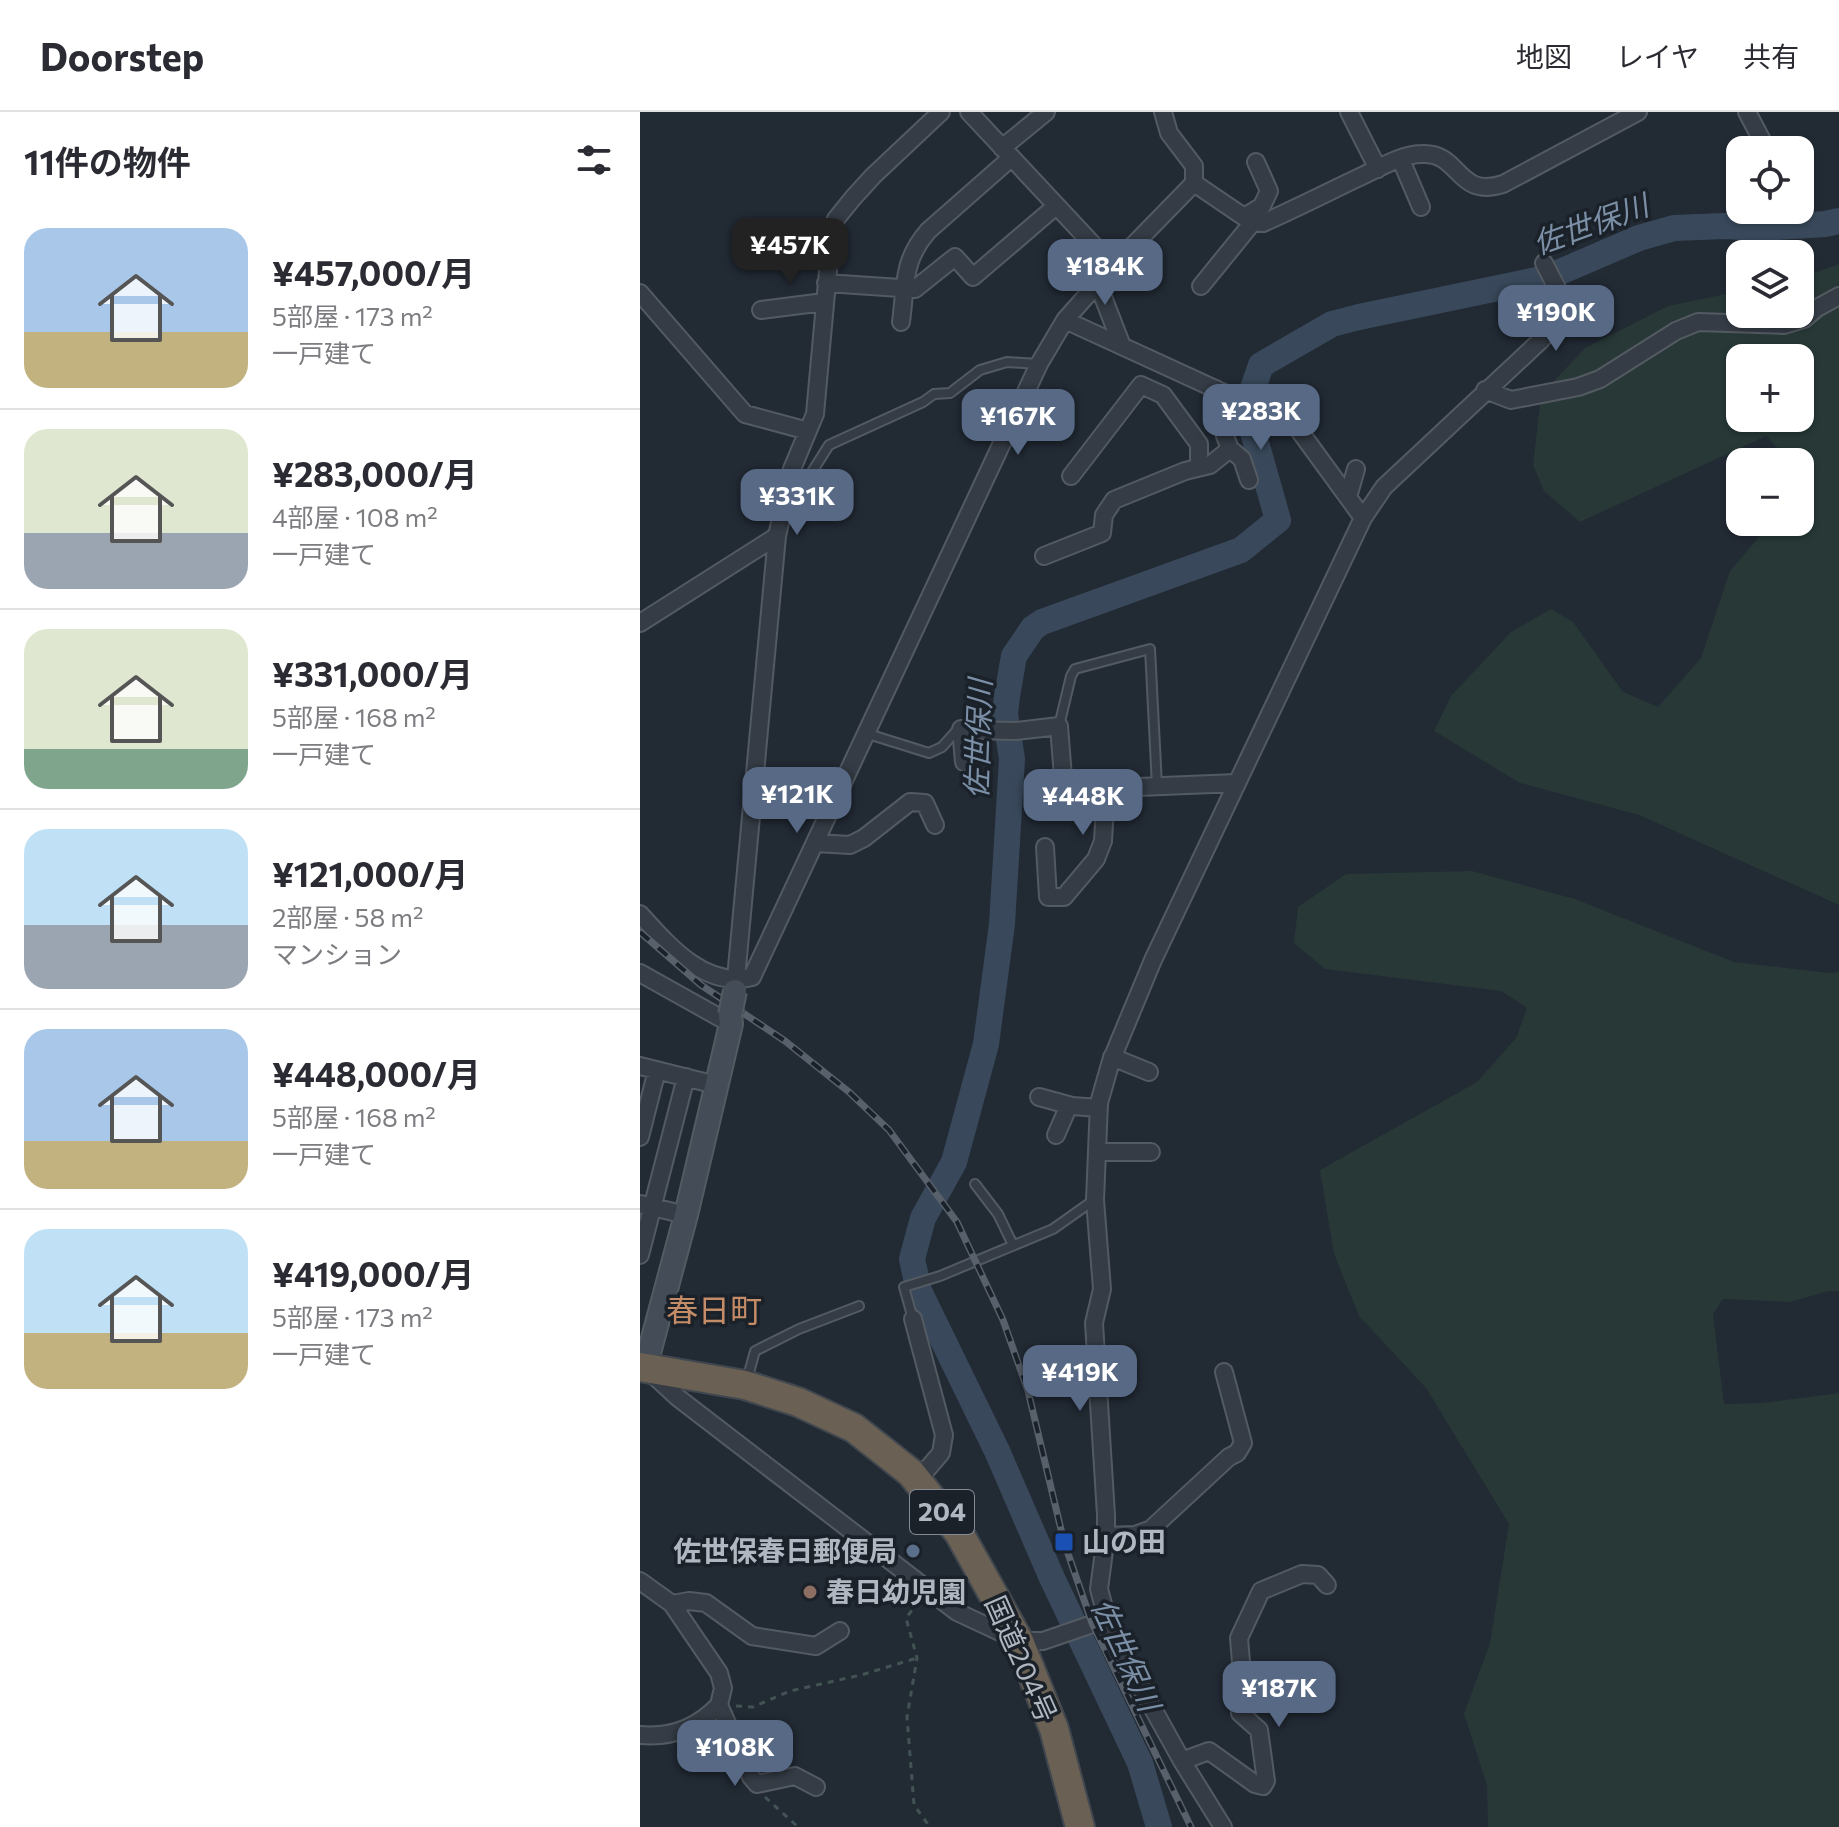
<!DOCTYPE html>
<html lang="ja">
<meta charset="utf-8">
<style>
:root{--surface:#fff;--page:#f2f2f3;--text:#2b2b33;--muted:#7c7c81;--line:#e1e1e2;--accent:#576985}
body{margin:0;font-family:Commissioner,"Noto Sans JP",sans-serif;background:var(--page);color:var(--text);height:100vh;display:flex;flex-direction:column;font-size:30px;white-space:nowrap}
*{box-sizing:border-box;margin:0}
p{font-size:26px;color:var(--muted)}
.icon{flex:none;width:44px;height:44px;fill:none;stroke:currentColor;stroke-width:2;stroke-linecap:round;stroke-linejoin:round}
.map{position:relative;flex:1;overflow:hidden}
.sheet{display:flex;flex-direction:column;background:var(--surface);width:640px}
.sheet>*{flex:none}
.fabs{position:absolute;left:1086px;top:24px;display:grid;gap:16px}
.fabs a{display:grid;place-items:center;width:88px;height:88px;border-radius:16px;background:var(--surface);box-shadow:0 2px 6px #0004;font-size:40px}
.price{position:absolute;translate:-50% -68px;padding:0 18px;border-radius:16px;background:var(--accent);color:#fff;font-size:26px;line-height:52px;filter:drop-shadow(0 2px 4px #0008)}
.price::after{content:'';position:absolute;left:50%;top:48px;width:24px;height:18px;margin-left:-12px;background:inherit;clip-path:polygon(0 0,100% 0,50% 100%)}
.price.current{background:#222;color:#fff}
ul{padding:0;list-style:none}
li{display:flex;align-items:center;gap:24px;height:200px;padding:0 24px}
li+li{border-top:2px solid var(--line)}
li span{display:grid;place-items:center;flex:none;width:224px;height:160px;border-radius:24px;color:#555}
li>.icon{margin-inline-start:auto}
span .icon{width:96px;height:96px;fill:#fffc;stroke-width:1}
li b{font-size:34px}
h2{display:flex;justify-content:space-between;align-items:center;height:96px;padding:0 24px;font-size:34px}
header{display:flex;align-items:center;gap:48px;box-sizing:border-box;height:112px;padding:0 40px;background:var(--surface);border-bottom:2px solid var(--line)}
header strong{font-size:38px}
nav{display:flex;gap:44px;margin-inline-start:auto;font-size:28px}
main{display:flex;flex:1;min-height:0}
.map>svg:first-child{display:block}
</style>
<header>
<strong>Doorstep</strong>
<nav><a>地図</a><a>レイヤ</a><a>共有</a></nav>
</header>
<main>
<section class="sheet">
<h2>11件の物件<svg class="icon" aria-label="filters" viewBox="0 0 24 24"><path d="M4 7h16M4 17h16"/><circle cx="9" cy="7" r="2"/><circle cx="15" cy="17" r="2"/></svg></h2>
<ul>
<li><span style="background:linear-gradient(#a9c7e8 65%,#c2b280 0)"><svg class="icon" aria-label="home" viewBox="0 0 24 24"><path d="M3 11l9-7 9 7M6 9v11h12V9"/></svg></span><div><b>¥457,000/月</b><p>5部屋 · 173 m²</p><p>一戸建て</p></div></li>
<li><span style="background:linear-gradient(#dfe7d0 65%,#9aa5b1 0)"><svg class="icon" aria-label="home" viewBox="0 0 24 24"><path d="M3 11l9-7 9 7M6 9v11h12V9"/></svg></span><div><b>¥283,000/月</b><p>4部屋 · 108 m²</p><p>一戸建て</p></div></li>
<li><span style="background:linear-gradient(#dfe7d0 75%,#7fa58c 0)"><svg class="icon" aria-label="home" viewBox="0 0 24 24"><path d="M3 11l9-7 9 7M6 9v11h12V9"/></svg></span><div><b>¥331,000/月</b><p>5部屋 · 168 m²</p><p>一戸建て</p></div></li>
<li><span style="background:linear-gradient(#bfe0f5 60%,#9aa5b1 0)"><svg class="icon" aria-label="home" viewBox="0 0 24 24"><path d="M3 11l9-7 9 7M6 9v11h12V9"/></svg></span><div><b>¥121,000/月</b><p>2部屋 · 58 m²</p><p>マンション</p></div></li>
<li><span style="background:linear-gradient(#a9c7e8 70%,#c2b280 0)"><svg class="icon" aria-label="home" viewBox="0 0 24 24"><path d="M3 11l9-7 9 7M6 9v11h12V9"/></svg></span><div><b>¥448,000/月</b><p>5部屋 · 168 m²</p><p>一戸建て</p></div></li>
<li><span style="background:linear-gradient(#bfe0f5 65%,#c2b280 0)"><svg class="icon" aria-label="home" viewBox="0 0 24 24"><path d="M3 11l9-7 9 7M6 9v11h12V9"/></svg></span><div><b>¥419,000/月</b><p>5部屋 · 173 m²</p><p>一戸建て</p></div></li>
</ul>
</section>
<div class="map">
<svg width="1199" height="1715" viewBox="0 0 1199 1715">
<rect width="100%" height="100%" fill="#222a34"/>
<path fill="#273837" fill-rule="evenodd" d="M1199,152V793L999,703L880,671L794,619L811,584L871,520L911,497L933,510L983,580L1018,595L1061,546L1090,459L1132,410H1160V350H1151L1126,324L940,410L904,379L893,353L901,283L945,236L1028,194L1100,179V202H1160V166ZM1100,246H1160V306H1100Z
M832,759L935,787L1094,850L1189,861L1199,860V1179H1189L1150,1190L1083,1187L1073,1202L1084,1292L1122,1291L1199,1281V1715H848L847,1673L824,1602L850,1531L869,1412L786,1276L719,1204L694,1142L680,1058L837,970L876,926L887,896L861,879L685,857L654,831L658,795L706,762Z"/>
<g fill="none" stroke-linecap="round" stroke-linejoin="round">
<path stroke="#39495b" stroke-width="26" d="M519,1715L500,1651L412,1466L357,1339L279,1179L272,1147L283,1106L314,1050L346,932L362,812L372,647L365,602L367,584L374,544L393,516L402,510L601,438L638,408L613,320L605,300L621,253L692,212L719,205L906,166L999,126L1034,116L1084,114L1124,116L1185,112L1199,109"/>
<defs>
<path id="lane" d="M148,387L160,379L189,333L283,290L294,282L310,281L340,258L367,250L398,252
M419,614L431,564L435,557L510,537L517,674
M228,622L289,641L302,635L319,616
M335,1072L358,1102L373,1133
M273,1207L264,1175L300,1164L413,1117L454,1088
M107,1268L115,1239L159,1217L219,1194"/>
<path id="street" d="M329,0L473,154
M709,0L738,57
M1107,0L1127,38
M362,36L406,0
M761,48L781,95
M554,71L604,105L622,94L629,79L616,50
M604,105L613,110L623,111C657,96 690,79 724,63C741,55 763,42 782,42C821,40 816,87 863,72L998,0
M186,171L275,177L315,145L333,165L416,94
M458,172L482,234
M561,174L613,110
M0,181L105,302L168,319
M121,198L184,190
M425,208L473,154L554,71V54L529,21L523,0
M261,210C266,173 262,149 288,119L371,46
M845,278L871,288L938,275L960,267L1036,219L1058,210L1144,213L1164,207L1177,196L1199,184
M590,337L602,347L609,368
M431,364L501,273L523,283L559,332V355
M708,385L716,357
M404,444L462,421L464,403L474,388L545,359L570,353L590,337L585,324L576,277
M0,511L137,424
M321,617L324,650
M323,618L376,619L419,614L424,678L597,671
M176,731L210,733L224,726L270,690L285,691L295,713
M405,735L408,785H424L456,747L463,729L466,676
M0,802C28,833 65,877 112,865L399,252L425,208L656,314L723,406
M0,861L91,912
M95,877L137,424L152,357L175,302L191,126L196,107L213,86L233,64L301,0
M472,945L509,960
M0,954L76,973
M399,985L432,994L459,996
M416,1023L429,993
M0,1025L17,958
M457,1040H511
M0,1092L46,1103
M0,1143L46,965
M273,1207L304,1323L301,1341L277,1369
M10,1260L37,1285L317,1500L379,1529H403L467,1507
M466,1424L495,1423L511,1417L589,1345L597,1341L603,1331L584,1260
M0,1469L32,1492L79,1561L83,1576L79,1593L111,1665L117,1672L155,1664L176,1675
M32,1492L49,1489L66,1491L112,1524L176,1534L200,1519
M0,1623C31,1626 58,1615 79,1593
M542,1649L569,1639L615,1672L623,1674L626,1669L619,1618L600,1601L598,1579L601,1550L599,1526L621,1479L662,1462L678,1463L687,1473
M583,1715L542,1649L497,1568L467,1507L459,1477L466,1424V1403L454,1211L462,1177L455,1088L459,991L471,949L513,848L723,406L744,375L900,229L915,213L925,198L919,180L904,151"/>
<path id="secondary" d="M5,1256L46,1103L91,912L90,903"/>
<path id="highway" d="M0,1255L105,1273L158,1290L214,1316L271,1361L319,1421L379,1529L414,1617L440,1715"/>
</defs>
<use href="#lane" stroke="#535a62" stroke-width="12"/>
<use href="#street" stroke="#535a62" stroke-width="20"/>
<use href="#secondary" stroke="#535a62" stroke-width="26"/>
<use href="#highway" stroke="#40474f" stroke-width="32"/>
<path stroke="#435354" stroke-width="3" stroke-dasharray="6 6" stroke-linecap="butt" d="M279,1489L266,1506L277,1546L267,1605L274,1693L290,1715
M96,1594L113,1595L150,1579L221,1563L277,1546
M125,1685L158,1715"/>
<use href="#lane" stroke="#353c45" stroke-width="8"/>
<use href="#street" stroke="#353c45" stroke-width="16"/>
<use href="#secondary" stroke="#444c57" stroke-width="22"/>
<use href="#highway" stroke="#6a6053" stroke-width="28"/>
<defs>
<path id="rail" d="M0,820L61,873L145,929L209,980L249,1018L317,1110L363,1208L388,1279L424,1430L452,1511L551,1715"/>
</defs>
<use href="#rail" stroke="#58606b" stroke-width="7"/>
<use href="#rail" stroke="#1b2129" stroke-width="4" stroke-dasharray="12" stroke-linecap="butt"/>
<defs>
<path id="secondary-bridge" d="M90,903L95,879"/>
</defs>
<use href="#secondary-bridge" stroke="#535a62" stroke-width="26" stroke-linecap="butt"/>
<use href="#secondary-bridge" stroke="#444c57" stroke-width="22"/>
</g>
<rect fill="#1a4fb4" stroke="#1b2129" stroke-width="3" x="414" y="1420" width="20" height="20" rx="4"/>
<circle fill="#5c6f8a" stroke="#1b2129" stroke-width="3" cx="273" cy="1439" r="8"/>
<circle fill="#8d6e63" stroke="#1b2129" stroke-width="3" cx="170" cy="1480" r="8"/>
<g text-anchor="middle" stroke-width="7" stroke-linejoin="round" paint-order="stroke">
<rect fill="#1b2129" stroke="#838a93" stroke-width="2" x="270" y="1378" width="64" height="44" rx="6"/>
<g font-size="26" font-weight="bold" fill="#b0b7c1">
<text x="302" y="1409">204</text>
</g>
<g font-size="28" font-weight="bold" fill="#b0b7c1" stroke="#1b2129" text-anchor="start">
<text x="442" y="1440">山の田</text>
<text x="257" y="1449" text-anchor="end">佐世保春日郵便局</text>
<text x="186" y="1490">春日幼児園</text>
</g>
<g font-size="28" fill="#b0b7c1" stroke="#1b2129">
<text transform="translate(381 1547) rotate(66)" y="10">国道204号</text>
</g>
<g font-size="30" font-style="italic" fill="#7b8fa6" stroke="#1b2129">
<text transform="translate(951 113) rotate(-20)" y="10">佐世保川</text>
<text transform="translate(339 627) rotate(-88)" y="10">佐世保川</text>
<text transform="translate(485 1543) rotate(65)" y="10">佐世保川</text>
</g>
<g font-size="32" fill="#c48c67" stroke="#1b2129">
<text x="74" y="1210">春日町</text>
</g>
</g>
</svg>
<div class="fabs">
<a><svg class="icon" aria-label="locate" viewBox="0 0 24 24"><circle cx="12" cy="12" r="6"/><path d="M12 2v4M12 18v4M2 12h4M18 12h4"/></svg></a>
<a><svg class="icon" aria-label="layers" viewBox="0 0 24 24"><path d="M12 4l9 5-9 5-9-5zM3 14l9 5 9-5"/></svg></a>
<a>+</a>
<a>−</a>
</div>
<b class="price current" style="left:150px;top:174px">¥457K</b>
<b class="price" style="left:465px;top:195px">¥184K</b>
<b class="price" style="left:916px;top:241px">¥190K</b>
<b class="price" style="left:621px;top:340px">¥283K</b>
<b class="price" style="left:378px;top:345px">¥167K</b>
<b class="price" style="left:157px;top:425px">¥331K</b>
<b class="price" style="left:157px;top:723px">¥121K</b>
<b class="price" style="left:443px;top:725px">¥448K</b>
<b class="price" style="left:440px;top:1301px">¥419K</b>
<b class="price" style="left:639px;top:1617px">¥187K</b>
<b class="price" style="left:95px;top:1676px">¥108K</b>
</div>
</main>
